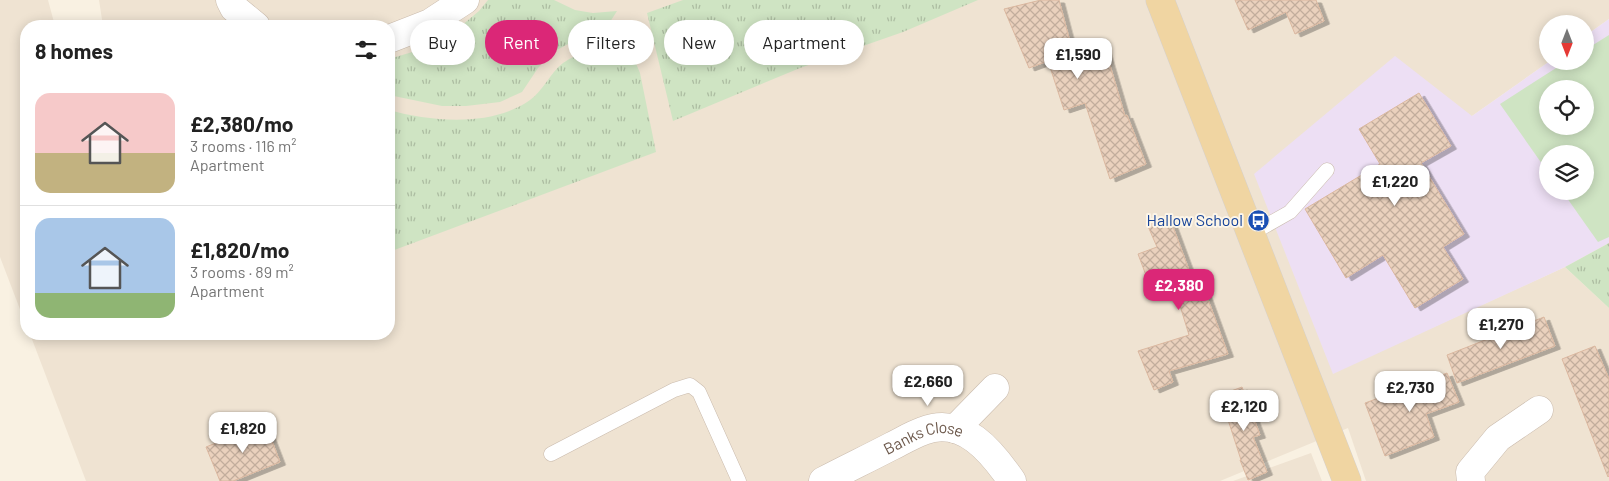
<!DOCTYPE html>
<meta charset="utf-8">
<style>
:root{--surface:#fff;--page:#f2f2f2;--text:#222;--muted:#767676;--line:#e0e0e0;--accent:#db2777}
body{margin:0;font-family:Barlow,sans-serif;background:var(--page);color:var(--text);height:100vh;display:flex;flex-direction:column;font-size:19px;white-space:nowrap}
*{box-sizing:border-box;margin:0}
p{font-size:16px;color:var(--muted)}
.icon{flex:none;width:28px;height:28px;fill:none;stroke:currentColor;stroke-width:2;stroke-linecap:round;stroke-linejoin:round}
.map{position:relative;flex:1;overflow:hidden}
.details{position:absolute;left:20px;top:20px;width:375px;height:320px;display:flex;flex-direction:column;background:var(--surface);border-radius:20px;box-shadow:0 2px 12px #0003}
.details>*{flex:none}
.hud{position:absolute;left:410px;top:20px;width:475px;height:45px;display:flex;gap:10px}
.needle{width:32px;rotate:180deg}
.controls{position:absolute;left:1539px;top:15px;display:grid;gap:10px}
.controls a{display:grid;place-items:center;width:55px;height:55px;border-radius:50%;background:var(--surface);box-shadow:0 2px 12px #0003;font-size:25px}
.price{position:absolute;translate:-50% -42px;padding:0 11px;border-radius:10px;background:#fff;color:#222;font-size:16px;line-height:32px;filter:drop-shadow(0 1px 2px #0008)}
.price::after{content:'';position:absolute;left:50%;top:30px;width:15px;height:11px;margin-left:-8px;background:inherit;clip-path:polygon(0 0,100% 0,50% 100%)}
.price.current{background:var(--accent);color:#fff}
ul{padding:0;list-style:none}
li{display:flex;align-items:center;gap:15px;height:125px;padding:0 15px}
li+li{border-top:1px solid var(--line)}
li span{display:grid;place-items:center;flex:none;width:140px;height:100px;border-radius:15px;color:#555}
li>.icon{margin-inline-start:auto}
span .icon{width:60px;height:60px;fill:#fffc;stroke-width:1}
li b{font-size:21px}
h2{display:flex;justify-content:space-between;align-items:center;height:60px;padding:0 15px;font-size:21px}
.chip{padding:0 18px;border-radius:22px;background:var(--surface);box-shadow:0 2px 12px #0003;font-size:18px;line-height:45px}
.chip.current{background:var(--accent);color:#fff}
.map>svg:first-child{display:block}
</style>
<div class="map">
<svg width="1609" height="481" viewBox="0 0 1609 481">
<defs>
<pattern id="grass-tufts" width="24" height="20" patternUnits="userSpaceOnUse" patternTransform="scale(1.25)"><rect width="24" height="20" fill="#cfe4c3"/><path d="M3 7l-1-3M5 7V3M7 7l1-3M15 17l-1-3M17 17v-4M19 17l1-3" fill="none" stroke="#acbca1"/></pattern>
<pattern id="building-cross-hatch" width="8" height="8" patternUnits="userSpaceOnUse" patternTransform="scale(1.25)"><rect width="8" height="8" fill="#ead1bd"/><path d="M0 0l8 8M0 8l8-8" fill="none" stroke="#c2ad9c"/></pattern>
<filter id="shadow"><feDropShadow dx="5.5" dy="3" stdDeviation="0" flood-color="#0004"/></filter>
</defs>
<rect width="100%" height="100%" fill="#f9f1e2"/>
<path fill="#efe3d2" d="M0,0H48L55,26H26V325L0,257Z
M99,0H1609V19L1585,36V24H1548V61H1550L1472,116L1333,373L1565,267L1609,308V481H1366L1348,428L1220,481H86L30,334H389V26H103Z
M1311,453L1322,481H1233Z"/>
<path fill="#eddff4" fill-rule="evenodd" d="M1609,19V243L1565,267L1333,374L1254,174L1395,56L1472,116L1550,61H1585V36ZM1548,89H1585V126H1548ZM1548,154H1585V191H1548Z"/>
<path fill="url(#grass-tufts)" d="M488,0H554L575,10L593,13L617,11L610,22L553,52L538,68L522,92L500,102L466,106H442L389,95V59L429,47L437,36L461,26L479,11Z
M683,0H978L903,32L800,68L673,121L647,13Z
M621,43L629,47L640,73L656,152L389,252V110C432,122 492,127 530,100C543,91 550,73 563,63C579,51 603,48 621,43Z
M1609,243V308L1565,267Z"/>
<path fill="#cfe4c3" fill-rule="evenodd" d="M1609,35V237L1598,242L1562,191H1585V154H1548L1547,171L1500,104L1567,61H1585V50ZM1548,89H1585V126H1548Z"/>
<path fill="url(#building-cross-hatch)" stroke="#dbb8a0" filter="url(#shadow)" d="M1041,0H1059L1074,57L1104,45L1125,116L1127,115L1146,164L1110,179L1085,103L1064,110L1048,61L1029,68L1004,9Z
M1235,0H1316L1324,21L1295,34L1286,12L1248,30Z
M1419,93L1451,146L1421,163L1464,234L1443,247L1463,279L1415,308L1383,255L1346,278L1305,209L1380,164L1359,129Z
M1169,216L1199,297L1206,294L1228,354L1169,371L1173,382L1154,390L1138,351L1189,335L1169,270L1147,278L1138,254L1157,247L1147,224Z
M1544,317L1555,346L1457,383L1447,355Z
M1595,346L1609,379V476L1608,477L1562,359Z
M1447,373L1459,402L1426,414L1434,437L1385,456L1365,403Z
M1242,387L1260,435L1253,437L1267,472L1248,480L1240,460H1241L1220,395Z
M265,423L280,462L233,481H220L206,447Z"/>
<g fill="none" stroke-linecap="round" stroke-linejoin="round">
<defs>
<path id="lane" d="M1251,234L1290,212L1327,170
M551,454L674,390L690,385L699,392L739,481"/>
<g id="street">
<path d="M230,0L234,8L256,26"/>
<path d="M389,39L430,23L465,0"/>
<path d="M955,429L995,388"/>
<path id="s1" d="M823,481C846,469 869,458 892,446C902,441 912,435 923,431C963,415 992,452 1012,481"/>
<path d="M1471,481L1470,472L1498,438L1539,410"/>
</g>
<path id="primary" d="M1160,0L1347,481"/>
</defs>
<use href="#lane" stroke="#cabbad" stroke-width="15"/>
<use href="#street" stroke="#cabbad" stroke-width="29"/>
<use href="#primary" stroke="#d6d1cd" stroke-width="29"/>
<use href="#lane" stroke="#fff" stroke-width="14"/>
<use href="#street" stroke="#fff" stroke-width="28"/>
<use href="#primary" stroke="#f0d5a2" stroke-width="28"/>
</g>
<defs>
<symbol id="bus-disc" viewBox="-11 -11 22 22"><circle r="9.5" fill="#1a4fb4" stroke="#fcf5e8"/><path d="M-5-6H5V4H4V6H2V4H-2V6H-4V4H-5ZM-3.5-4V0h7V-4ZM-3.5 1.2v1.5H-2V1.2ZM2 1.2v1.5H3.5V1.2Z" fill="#fff"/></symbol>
</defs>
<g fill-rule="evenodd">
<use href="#bus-disc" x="1246" y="208" width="25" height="25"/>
</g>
<g text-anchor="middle" stroke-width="4" stroke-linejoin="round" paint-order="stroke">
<g font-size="16" fill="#164399" stroke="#fcf5e8" text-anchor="end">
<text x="1243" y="226">Hallow School</text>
</g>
<g font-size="16" fill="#6d594c" stroke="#fcf5e8">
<text dy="6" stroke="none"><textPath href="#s1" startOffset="111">Banks Close</textPath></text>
</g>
</g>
</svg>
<div class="controls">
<a><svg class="needle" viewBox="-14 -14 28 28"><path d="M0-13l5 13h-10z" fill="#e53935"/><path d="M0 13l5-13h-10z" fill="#767676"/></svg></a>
<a><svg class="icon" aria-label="locate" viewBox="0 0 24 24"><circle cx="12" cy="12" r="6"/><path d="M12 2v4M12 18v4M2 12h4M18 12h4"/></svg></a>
<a><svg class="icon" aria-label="layers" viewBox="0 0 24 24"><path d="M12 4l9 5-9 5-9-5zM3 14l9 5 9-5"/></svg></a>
</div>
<b class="price" style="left:1078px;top:80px">£1,590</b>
<b class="price" style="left:1395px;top:207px">£1,220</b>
<b class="price current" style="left:1179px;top:311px">£2,380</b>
<b class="price" style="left:1501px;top:350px">£1,270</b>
<b class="price" style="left:928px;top:407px">£2,660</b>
<b class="price" style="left:1410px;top:413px">£2,730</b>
<b class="price" style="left:1244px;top:432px">£2,120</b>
<b class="price" style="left:243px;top:454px">£1,820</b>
<div class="hud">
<a class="chip">Buy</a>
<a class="chip current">Rent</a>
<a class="chip">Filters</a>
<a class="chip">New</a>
<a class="chip">Apartment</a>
</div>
<section class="details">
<h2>8 homes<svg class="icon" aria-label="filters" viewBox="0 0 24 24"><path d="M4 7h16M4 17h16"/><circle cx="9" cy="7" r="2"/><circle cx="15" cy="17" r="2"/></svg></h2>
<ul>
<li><span style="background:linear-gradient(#f6c9c9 60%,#c2b280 0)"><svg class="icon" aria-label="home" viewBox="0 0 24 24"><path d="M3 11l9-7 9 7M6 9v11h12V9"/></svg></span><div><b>£2,380/mo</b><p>3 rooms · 116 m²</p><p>Apartment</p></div></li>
<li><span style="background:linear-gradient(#a9c7e8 75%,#8fb573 0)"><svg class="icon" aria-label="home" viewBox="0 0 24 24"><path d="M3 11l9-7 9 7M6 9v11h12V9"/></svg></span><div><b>£1,820/mo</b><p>3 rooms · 89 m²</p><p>Apartment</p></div></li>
</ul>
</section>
</div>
